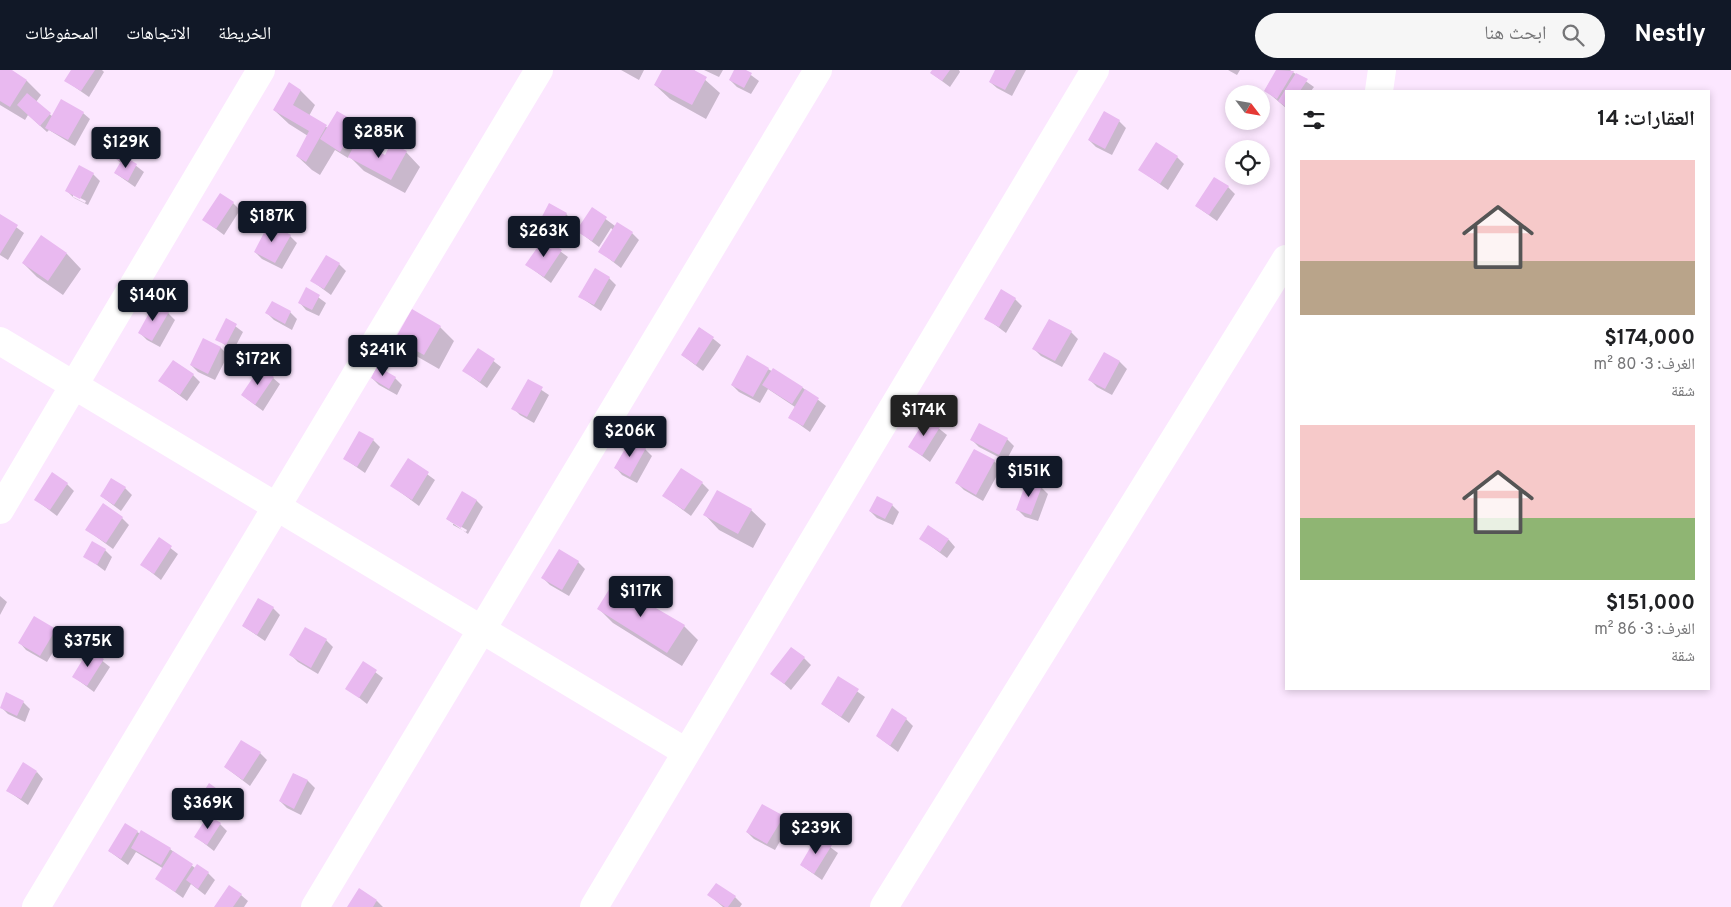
<!DOCTYPE html>
<html lang="ar">
<meta charset="utf-8">
<style>
:root{--surface:#fff;--page:#f6f6f6;--text:#202124;--muted:#757577;--accent:#111827}
body{margin:0;font-family:Overpass,"Noto Naskh Arabic",sans-serif;background:var(--page);color:var(--text);direction:rtl;height:100vh;display:flex;flex-direction:column;font-size:19px;white-space:nowrap}
*{box-sizing:border-box;margin:0}
p{font-size:16px;color:var(--muted)}
.icon{flex:none;width:28px;height:28px;fill:none;stroke:currentColor;stroke-width:2;stroke-linecap:round;stroke-linejoin:round}
.map{position:relative;flex:1;overflow:hidden;direction:ltr}
.panel{position:absolute;left:1285px;top:20px;width:425px;height:600px;display:flex;flex-direction:column;background:var(--surface);border-radius:0px;box-shadow:0 2px 8px #0003;direction:rtl}
.panel>*{flex:none}
.needle{width:32px;rotate:121deg}
.controls{position:absolute;left:1225px;top:15px;display:grid;gap:10px}
.controls a{display:grid;place-items:center;width:45px;height:45px;border-radius:50%;background:var(--surface);box-shadow:0 2px 8px #0003;font-size:25px}
.price{position:absolute;translate:-50% -42px;padding:0 11px;border-radius:5px;background:var(--accent);color:#fff;font-size:16px;line-height:32px;filter:drop-shadow(0 1px 2px #0008)}
.price::after{content:'';position:absolute;left:50%;top:30px;width:15px;height:11px;margin-left:-8px;background:inherit;clip-path:polygon(0 0,100% 0,50% 100%)}
.price.on{background:#222;color:#fff}
ul{padding:0;list-style:none}
li{display:grid;align-content:center;gap:10px;height:265px;padding:0 15px}
li span{display:grid;place-items:center;height:155px;border-radius:0px;color:#555}
li>.icon{margin-inline-start:auto}
span .icon{width:90px;height:90px;fill:#fffc;stroke-width:1}
li b{font-size:21px}
h2{display:flex;justify-content:space-between;align-items:center;height:60px;padding:0 15px;font-size:21px}
header{display:flex;align-items:center;gap:30px;box-sizing:border-box;height:70px;padding:0 25px;background:var(--accent);color:#fff}
header strong{font-size:24px}
nav{display:flex;gap:28px;margin-inline-start:auto;font-size:18px}
.search{width:350px;height:45px;background:var(--page);display:flex;align-items:center;gap:12px;box-sizing:border-box;padding:0 18px;border-radius:28px;color:var(--muted);font-size:19px}
.map>svg:first-child{display:block}
</style>
<header>
<strong>Nestly</strong>
<div class="search"><svg class="icon" aria-label="search" viewBox="0 0 24 24"><circle cx="10" cy="10" r="6"/><path d="M15 15l6 6"/></svg>ابحث هنا</div>
<nav><a>الخريطة</a><a>الاتجاهات</a><a>المحفوظات</a></nav>
</header>
<div class="map">
<svg width="1731" height="837" viewBox="0 0 1731 837">
<rect width="100%" height="100%" fill="#fce7ff"/>
<path fill="#0003" fill-rule="evenodd" d="M0,0H10L27,11L41,25L36,32L53,47L83,43L90,49L75,76L49,60L47,62L28,45L25,50L0,35Z
M72,0H102L104,2L89,27L66,11Z
M621,0H644L639,10Z
M664,0H694L720,23L706,49L670,29L655,15Z
M704,0H723L719,7Z
M736,0H744L759,11L751,24L737,17L730,10Z
M933,0H959L960,2L950,17L931,3Z
M997,0H1026L1012,26L997,18L990,12Z
M1228,0H1240L1237,5Z
M1277,0H1290L1314,17L1311,21H1286V38L1265,20Z
M289,14L301,21L315,35L309,46L328,58L337,42L364,61L358,72L385,87L406,82L420,97L405,123L364,101L349,86L348,88L335,80L320,105L312,100L297,86L308,66L289,54L274,40Z
M1119,51L1126,58L1112,85L1096,77L1089,70Z
M131,72L138,79L130,91L144,102L135,117L115,103L121,93L108,82Z
M1177,87L1184,94L1168,120L1140,100Z
M93,104L100,111L88,135L74,128L67,121ZM73,124L86,131L85,133L73,127Z
M1228,117L1235,124L1217,151L1196,136Z
M233,133L240,140L224,165L204,150Z
M592,139L615,156L632,163L639,170L621,198L599,181L613,160L611,158L599,177L578,161Z
M566,144L573,151L559,175L546,168L545,170L568,187L551,213L527,195L545,168L536,160Z
M0,145L24,163L8,190L0,185Z
M290,166L297,173L282,199L262,189L255,182Z
M41,167L67,184L81,199L63,225L37,207L23,193Z
M339,194L346,201L331,225L312,211Z
M609,208L616,215L601,241L580,227Z
M307,219L326,233L319,246L306,240L300,233Z
M1015,229L1022,236L1006,263L986,248Z
M273,233L290,242L297,249L292,260L274,250L267,243Z
M168,243L175,250L160,277L147,270L140,263Z
M227,250L243,262L233,281L217,269Z
M440,257L454,271L439,299L411,283L396,269Z
M700,258L721,275L703,301L682,285Z
M1071,262L1078,269L1062,297L1041,286L1034,279Z
M204,270L221,278L228,285L215,310L198,302L191,295Z
M478,279L501,297L487,318L464,301Z
M1104,284L1120,292L1127,299L1112,325L1097,317L1090,310Z
M768,299L803,318L826,336L810,362L789,347L795,337L768,319L760,333L739,322L732,315Z
M193,305L200,312L187,331L160,311Z
M273,308L280,314L263,341L242,325Z
M372,308H395L402,315L397,325L379,315Z
M528,311L549,325L534,353L520,345L513,338Z
M927,349L947,365L930,392L910,377Z
M1007,369L1014,376L1006,391L979,377L972,370Z
M373,370L380,377L365,403L345,389Z
M645,379L652,386L637,413L622,405L616,398Z
M408,390L435,410L419,436L392,416Z
M994,391L1001,398L983,431L964,420L957,413Z
M702,413L709,420L691,446L664,426Z
M67,414L74,421L57,446L36,430Z
M1041,417L1048,424L1038,451L1025,447L1018,440Z
M125,418L132,425L121,441L101,426Z
M476,430L483,437L468,464L447,449ZM453,452L467,460L466,462L453,455Z
M892,435L899,442L893,455L877,448L870,441Z
M751,440L766,454L753,478L719,460L705,445Z
M122,448L129,455L113,479L87,460Z
M159,469L178,484L161,510L142,495Z
M921,469L949,470L955,477L947,488Z
M105,480L112,487L105,501L85,486Z
M578,492L585,499L569,526L550,515L543,508Z
M0,526L7,532L0,545Z
M273,538L280,545L265,571L243,556Z
M598,538L684,556L698,570L682,596L613,553Z
M55,560L62,567L47,592L26,580L20,573Z
M326,570L333,577L318,604L298,592L291,585Z
M90,581L110,597L94,622L74,607Z
M804,588L811,595L791,620L772,603Z
M363,593L383,608L367,634L347,618Z
M838,608L865,627L849,653L822,634Z
M23,632L30,639L25,652L8,644L1,637Z
M906,649L913,656L898,682L877,666Z
M260,683L267,690L250,716L225,697Z
M37,702L43,709L28,735L8,721Z
M294,704L308,711L315,718L301,745L287,738L280,731Z
M219,722L226,729L216,745L199,732Z
M783,747L790,754L775,780L754,769L747,762Z
M220,754L227,761L214,781L196,767Z
M137,762L170,779L195,798L208,803L215,810L205,825L191,814L183,828L157,809L164,799L136,782L128,795L109,781Z
M818,768L838,783L822,810L801,795Z
M241,825L248,831L244,837H215Z
M709,825L735,827L742,834L740,837H723Z
M377,831L383,837H349Z"/>
<path fill="#e9b9f0" d="M0,0H12L27,10L10,37L0,31Z
M71,0H95L81,21L64,11Z
M662,0H694L707,7L692,35L654,15Z
M734,0H746L752,3L744,18L729,10Z
M932,0H950L942,11L930,3Z
M995,0H1016L1005,20L989,12Z
M1276,0L1294,1L1277,29L1264,21Z
M1296,3L1308,9L1300,21H1286V37L1278,31Z
M289,12L301,20L293,35L327,55L306,92L296,86L309,61L273,40Z
M27,23L51,43L40,56L17,35Z
M61,29L84,42L68,70L45,58Z
M337,41L358,53L340,82L320,69Z
M1104,41L1120,50L1105,79L1088,70Z
M120,63L132,71L119,91L107,82Z
M357,70L385,85L391,73L407,81L391,110L348,87Z
M1156,72L1178,86L1160,114L1138,100Z
M124,86L137,94L128,111L114,103Z
M79,95L94,103L80,129L65,121Z
M1214,107L1229,116L1209,145L1195,136Z
M220,123L234,132L216,159L202,150Z
M549,133L567,143L552,169L535,160Z
M592,137L607,147L592,171L576,161Z
M0,144L18,155L0,184Z
M617,152L633,162L614,192L598,182Z
M269,153L291,165L275,193L254,182Z
M41,165L67,183L48,211L22,193Z
M544,168L562,180L544,207L525,195Z
M326,185L340,193L324,219L310,211Z
M595,198L610,207L594,235L578,227Z
M306,217L320,225L312,240L298,233Z
M1001,219L1016,228L999,257L984,249Z
M272,231L291,241L285,254L265,243Z
M154,234L169,242L152,271L138,263Z
M412,239L441,256L424,285L395,269Z
M226,248L237,254L226,275L215,270Z
M1049,249L1072,261L1055,291L1032,279Z
M699,257L714,267L696,295L681,285Z
M203,268L221,277L208,304L190,295Z
M478,278L495,289L480,312L462,301Z
M1104,282L1120,291L1105,319L1088,310Z
M747,285L769,298L753,327L731,315Z
M173,290L194,304L180,325L158,311Z
M377,296L396,307L389,319L371,308Z
M260,297L274,307L255,335L241,325Z
M773,298L803,317L792,334L762,315Z
M528,309L543,317L527,347L511,339Z
M805,319L819,328L803,356L788,348Z
M926,348L940,357L922,386L908,377Z
M979,353L1008,368L999,385L970,370Z
M359,361L374,369L357,397L343,389Z
M630,370L646,378L630,407L614,398Z
M974,379L995,390L976,425L955,413Z
M408,388L429,402L412,430L390,416Z
M681,398L703,412L684,440L662,426Z
M52,402L68,413L50,440L34,430Z
M111,408L126,417L114,435L100,426Z
M1027,410L1042,416L1031,445L1016,440Z
M717,420L752,439L738,464L703,445Z
M462,421L477,430L461,458L446,449Z
M877,426L893,434L885,449L869,441Z
M103,433L123,447L106,473L85,460Z
M928,455L949,469L940,482L919,469Z
M159,467L172,476L154,504L140,495Z
M92,471L106,479L97,495L83,487Z
M559,479L579,491L562,520L541,508Z
M613,513L685,555L667,583L597,539Z
M258,528L274,537L257,565L242,556Z
M34,546L56,559L40,586L18,573Z
M305,557L327,569L311,598L289,585Z
M791,577L805,587L784,614L770,604Z
M89,579L104,589L87,616L72,607Z
M363,591L377,600L359,628L345,619Z
M838,606L859,619L841,647L821,634Z
M6,622L24,631L17,646L0,638Z
M892,638L907,648L890,676L876,666Z
M241,670L261,682L243,710L224,697Z
M23,692L37,701L21,729L6,721Z
M293,703L308,710L294,739L279,731Z
M209,713L220,721L208,739L197,732Z
M762,734L784,746L767,774L746,762Z
M208,745L221,753L207,775L194,767Z
M125,753L138,761L121,789L108,781Z
M141,760L171,778L161,795L131,778Z
M817,766L832,775L814,804L800,795Z
M173,781L193,794L175,822L155,809Z
M197,794L209,802L198,819L186,810Z
M716,813L736,826L728,837H725L707,825Z
M229,815L242,824L233,837H214Z
M359,818L377,830L373,837H347Z"/>
<g fill="none" stroke-linecap="round" stroke-linejoin="round">
<path stroke="#fff" stroke-width="28" d="M1379,21L1382,0
M0,271L686,682
M0,440L261,0
M36,837L539,0
M315,837L818,0
M594,837L1095,0
M884,837L1286,189"/>
</g>
</svg>
<div class="controls">
<a><svg class="needle" viewBox="-14 -14 28 28"><path d="M0-13l5 13h-10z" fill="#e53935"/><path d="M0 13l5-13h-10z" fill="#757577"/></svg></a>
<a><svg class="icon" aria-label="locate" viewBox="0 0 24 24"><circle cx="12" cy="12" r="6"/><path d="M12 2v4M12 18v4M2 12h4M18 12h4"/></svg></a>
</div>
<b class="price" style="left:379px;top:89px">$285K</b>
<b class="price" style="left:126px;top:99px">$129K</b>
<b class="price" style="left:272px;top:173px">$187K</b>
<b class="price" style="left:544px;top:188px">$263K</b>
<b class="price" style="left:153px;top:252px">$140K</b>
<b class="price" style="left:383px;top:307px">$241K</b>
<b class="price" style="left:258px;top:316px">$172K</b>
<b class="price on" style="left:924px;top:367px">$174K</b>
<b class="price" style="left:630px;top:388px">$206K</b>
<b class="price" style="left:1029px;top:428px">$151K</b>
<b class="price" style="left:641px;top:548px">$117K</b>
<b class="price" style="left:88px;top:598px">$375K</b>
<b class="price" style="left:208px;top:760px">$369K</b>
<b class="price" style="left:816px;top:785px">$239K</b>
<section class="panel">
<h2>العقارات: 14<svg class="icon" aria-label="filters" viewBox="0 0 24 24"><path d="M4 7h16M4 17h16"/><circle cx="9" cy="7" r="2"/><circle cx="15" cy="17" r="2"/></svg></h2>
<ul>
<li><span style="background:linear-gradient(#f6c9c9 65%,#b9a48a 0)"><svg class="icon" aria-label="home" viewBox="0 0 24 24"><path d="M3 11l9-7 9 7M6 9v11h12V9"/></svg></span><div><b>$174,000</b><p>الغرف: 3 · 80 m²</p><p>شقة</p></div></li>
<li><span style="background:linear-gradient(#f6c9c9 60%,#8fb573 0)"><svg class="icon" aria-label="home" viewBox="0 0 24 24"><path d="M3 11l9-7 9 7M6 9v11h12V9"/></svg></span><div><b>$151,000</b><p>الغرف: 3 · 86 m²</p><p>شقة</p></div></li>
</ul>
</section>
</div>
